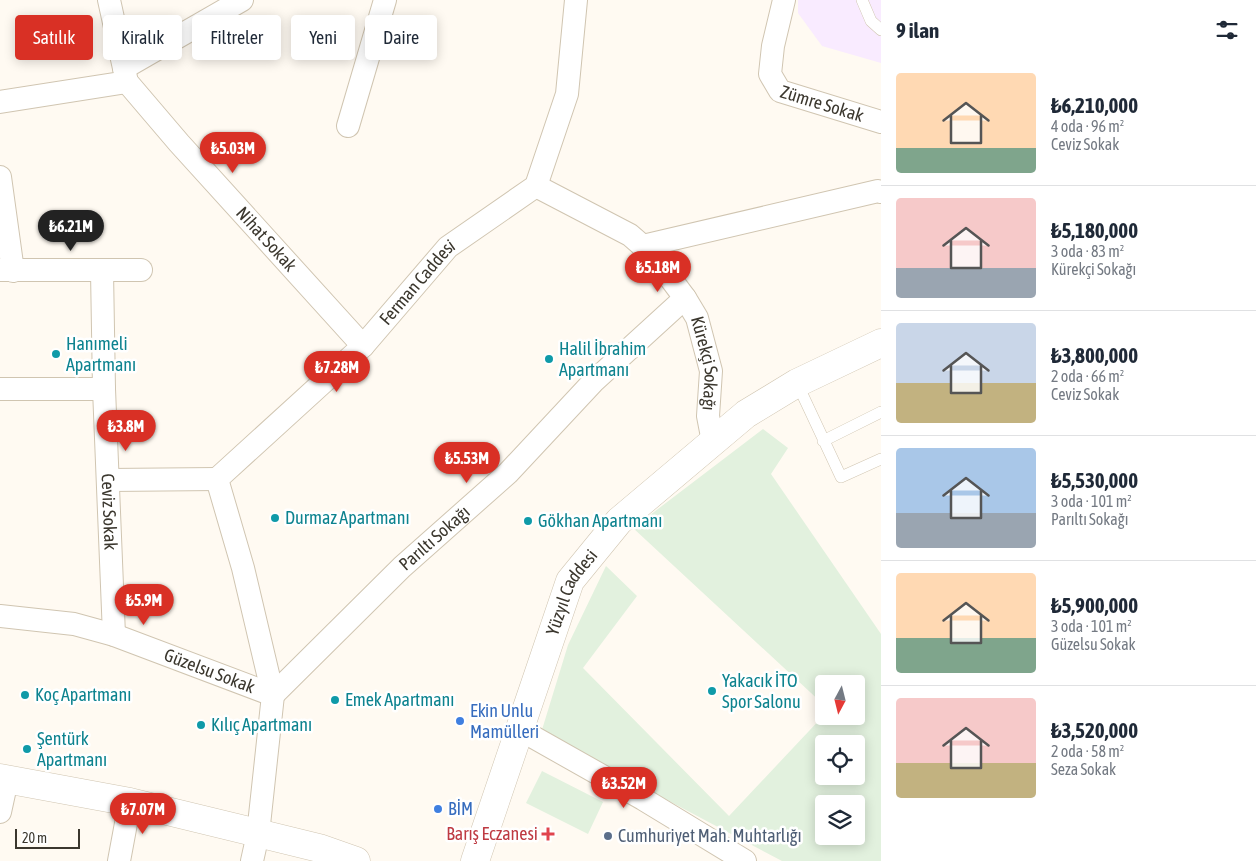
<!DOCTYPE html>
<html lang="tr">
<meta charset="utf-8">
<style>
:root{--surface:#fff;--page:#f2f2f3;--text:#1f2937;--muted:#747a83;--line:#e0e1e3;--accent:#d93025}
body{margin:0;font-family:"Asap Condensed",sans-serif;background:var(--page);color:var(--text);height:100vh;display:flex;flex-direction:column;font-size:19px;white-space:nowrap}
*{box-sizing:border-box;margin:0}
p{font-size:16px;color:var(--muted)}
.icon{flex:none;width:28px;height:28px;fill:none;stroke:currentColor;stroke-width:2;stroke-linecap:round;stroke-linejoin:round}
.map{position:relative;flex:1;overflow:hidden}
.panel{display:flex;flex-direction:column;background:var(--surface);width:375px}
.panel>*{flex:none}
.top-card{position:absolute;left:15px;top:15px;width:475px;height:45px;display:flex;gap:10px}
.needle{width:32px;rotate:187deg}
.controls{position:absolute;left:815px;top:675px;display:grid;gap:10px}
.controls a{display:grid;place-items:center;width:50px;height:50px;border-radius:5px;background:var(--surface);box-shadow:0 2px 12px #0003;font-size:25px}
.scale{position:absolute;left:15px;bottom:12px;width:65px;box-sizing:border-box;padding-left:5px;border:2px solid #3b372e;border-top:0;font-size:14px;line-height:18px;white-space:nowrap;color:#3b372e;-webkit-text-stroke:4px #fff;paint-order:stroke}
.price{position:absolute;translate:-50% -42px;padding:0 11px;border-radius:18px;background:var(--accent);color:#fff;font-size:16px;line-height:32px;filter:drop-shadow(0 1px 2px #0008)}
.price::after{content:'';position:absolute;left:50%;top:30px;width:15px;height:11px;margin-left:-8px;background:inherit;clip-path:polygon(0 0,100% 0,50% 100%)}
.price.selected{background:#222;color:#fff}
ul{padding:0;list-style:none}
li{display:flex;align-items:center;gap:15px;height:125px;padding:0 15px}
li+li{border-top:1px solid var(--line)}
li span{display:grid;place-items:center;flex:none;width:140px;height:100px;border-radius:5px;color:#555}
li>.icon{margin-inline-start:auto}
span .icon{width:60px;height:60px;fill:#fffc;stroke-width:1}
li b{font-size:21px}
h2{display:flex;justify-content:space-between;align-items:center;height:60px;padding:0 15px;font-size:21px}
.pill{padding:0 18px;border-radius:5px;background:var(--surface);box-shadow:0 2px 12px #0003;font-size:18px;line-height:45px}
.pill.selected{background:var(--accent);color:#fff}
main{display:flex;flex:1;min-height:0}
.map>svg:first-child{display:block}
</style>
<main>
<div class="map">
<svg width="881" height="861" viewBox="0 0 881 861">
<rect width="100%" height="100%" fill="#fffaf2"/>
<path fill="#f9ebff" d="M798,0H881V63L822,46L798,13Z"/>
<path fill="#e2f1de" fill-rule="evenodd" d="M763,429L788,448L771,474L881,634V861H782L541,733L568,645L606,566L637,596L583,668L729,816L824,715L856,716V684H824V705L633,528ZM824,744H856V776H824ZM824,804H856V836H824Z
M542,771L603,802L588,834L526,803Z"/>
<g fill="none" stroke-linecap="round" stroke-linejoin="round">
<defs>
<path id="lane" d="M862,0L871,21L881,30
M797,383L841,477L881,459
M823,441L881,412"/>
<g id="street">
<path id="s1" d="M109,0L127,82L179,143L363,346"/>
<path id="s2" d="M784,0L773,46L770,74L780,91L881,122"/>
<path d="M124,68L242,0"/>
<path d="M0,102L127,82"/>
<path d="M348,126L385,0"/>
<path d="M0,177L13,271"/>
<path id="s3" d="M536,186L630,235L653,255L685,298L697,318L711,371L708,416L713,442"/>
<path d="M643,246L878,191L881,192"/>
<path d="M0,270H141"/>
<path id="s4" d="M102,271L104,389L114,635"/>
<path d="M0,389H104"/>
<path d="M109,480L217,479"/>
<path id="s5" d="M0,616L74,624L114,635L273,695L402,567L508,473L593,382L685,298"/>
<path d="M519,729L643,799L745,861"/>
<path d="M0,812L7,780"/>
<path d="M119,861L130,802"/>
<path id="s6" d="M252,861L258,834L273,695L243,568L217,479L363,346L448,247L536,186L567,94L576,0"/>
</g>
<g id="secondary">
<path d="M0,778L130,802L319,848L356,861"/>
<path id="s7" d="M475,861L570,581L619,521L746,414L797,383L881,343"/>
</g>
</defs>
<use href="#lane" stroke="#d0c5b1" stroke-width="12"/>
<use href="#street" stroke="#d0c5b1" stroke-width="24"/>
<use href="#secondary" stroke="#d0c5b1" stroke-width="29"/>
<use href="#lane" stroke="#fff" stroke-width="11"/>
<use href="#street" stroke="#fff" stroke-width="22"/>
<use href="#secondary" stroke="#fff" stroke-width="28"/>
</g>
<g fill="#0f9aa8" stroke="#fff" stroke-width="2">
<circle cx="56" cy="354" r="5"/>
<circle cx="549" cy="359" r="5"/>
<circle cx="275" cy="518" r="5"/>
<circle cx="528" cy="521" r="5"/>
<circle cx="712" cy="691" r="5"/>
<circle cx="25" cy="695" r="5"/>
<circle cx="335" cy="700" r="5"/>
<circle cx="201" cy="725" r="5"/>
<circle cx="27" cy="749" r="5"/>
</g>
<g fill="#3f7fe0" stroke="#fff" stroke-width="2">
<circle cx="460" cy="721" r="5"/>
<circle cx="438" cy="809" r="5"/>
</g>
<path fill="#e0444e" stroke="#fff" stroke-width="2" d="M545.5 826.5h5v5h5v5h-5v5h-5v-5h-5v-5h5z"/>
<circle fill="#5c6f8a" stroke="#fff" stroke-width="2" cx="608" cy="836" r="5"/>
<g text-anchor="middle" stroke-width="5" stroke-linejoin="round" paint-order="stroke">
<g font-size="18" fill="#3b372e" stroke="#fff">
<text dy="6" stroke="none"><textPath href="#s2" startOffset="139">Zümre Sokak</textPath></text>
<text dy="6" stroke="none"><textPath href="#s1" startOffset="294">Nihat Sokak</textPath></text>
<text dy="6" stroke="none"><textPath href="#s6" startOffset="672">Ferman Caddesi</textPath></text>
<text dy="6" stroke="none"><textPath href="#s3" startOffset="260">Kürekçi Sokağı</textPath></text>
<text dy="6" stroke="none"><textPath href="#s4" startOffset="241">Ceviz Sokak</textPath></text>
<text dy="6" stroke="none"><textPath href="#s5" startOffset="511">Parıltı Sokağı</textPath></text>
<text dy="6" stroke="none"><textPath href="#s7" startOffset="286">Yüzyıl Caddesi</textPath></text>
<text dy="6" stroke="none"><textPath href="#s5" startOffset="218">Güzelsu Sokak</textPath></text>
</g>
<g font-size="18" fill="#0d838f" stroke="#fff" text-anchor="start">
<text x="66" y="350">Hanımeli<tspan x="66" dy="21">Apartmanı</tspan></text>
<text x="559" y="355">Halil İbrahim<tspan x="559" dy="21">Apartmanı</tspan></text>
<text x="285" y="524">Durmaz Apartmanı</text>
<text x="538" y="527">Gökhan Apartmanı</text>
<text x="722" y="687">Yakacık İTO<tspan x="722" dy="21">Spor Salonu</tspan></text>
<text x="35" y="701">Koç Apartmanı</text>
<text x="345" y="706">Emek Apartmanı</text>
<text x="211" y="731">Kılıç Apartmanı</text>
<text x="37" y="745">Şentürk<tspan x="37" dy="21">Apartmanı</tspan></text>
</g>
<g font-size="18" fill="#366cbe" stroke="#fff" text-anchor="start">
<text x="470" y="717">Ekin Unlu<tspan x="470" dy="21">Mamülleri</tspan></text>
<text x="448" y="815">BİM</text>
</g>
<g font-size="18" fill="#be3a42" stroke="#fff" text-anchor="end">
<text x="538" y="840">Barış Eczanesi</text>
</g>
<g font-size="18" fill="#4e5e75" stroke="#fff" text-anchor="start">
<text x="618" y="842">Cumhuriyet Mah. Muhtarlığı</text>
</g>
</g>
</svg>
<div class="controls">
<a><svg class="needle" viewBox="-14 -14 28 28"><path d="M0-13l5 13h-10z" fill="#e53935"/><path d="M0 13l5-13h-10z" fill="#747a83"/></svg></a>
<a><svg class="icon" aria-label="locate" viewBox="0 0 24 24"><circle cx="12" cy="12" r="6"/><path d="M12 2v4M12 18v4M2 12h4M18 12h4"/></svg></a>
<a><svg class="icon" aria-label="layers" viewBox="0 0 24 24"><path d="M12 4l9 5-9 5-9-5zM3 14l9 5 9-5"/></svg></a>
</div>
<div class="scale">20 m</div>
<b class="price" style="left:233px;top:174px">₺5.03M</b>
<b class="price selected" style="left:71px;top:252px">₺6.21M</b>
<b class="price" style="left:658px;top:293px">₺5.18M</b>
<b class="price" style="left:337px;top:393px">₺7.28M</b>
<b class="price" style="left:126px;top:452px">₺3.8M</b>
<b class="price" style="left:467px;top:484px">₺5.53M</b>
<b class="price" style="left:144px;top:626px">₺5.9M</b>
<b class="price" style="left:624px;top:809px">₺3.52M</b>
<b class="price" style="left:143px;top:835px">₺7.07M</b>
<div class="top-card">
<a class="pill selected">Satılık</a>
<a class="pill">Kiralık</a>
<a class="pill">Filtreler</a>
<a class="pill">Yeni</a>
<a class="pill">Daire</a>
</div>
</div>
<section class="panel">
<h2>9 ilan<svg class="icon" aria-label="filters" viewBox="0 0 24 24"><path d="M4 7h16M4 17h16"/><circle cx="9" cy="7" r="2"/><circle cx="15" cy="17" r="2"/></svg></h2>
<ul>
<li><span style="background:linear-gradient(#ffd9b3 75%,#7fa58c 0)"><svg class="icon" aria-label="home" viewBox="0 0 24 24"><path d="M3 11l9-7 9 7M6 9v11h12V9"/></svg></span><div><b>₺6,210,000</b><p>4 oda · 96 m²</p><p>Ceviz Sokak</p></div></li>
<li><span style="background:linear-gradient(#f6c9c9 70%,#9aa5b1 0)"><svg class="icon" aria-label="home" viewBox="0 0 24 24"><path d="M3 11l9-7 9 7M6 9v11h12V9"/></svg></span><div><b>₺5,180,000</b><p>3 oda · 83 m²</p><p>Kürekçi Sokağı</p></div></li>
<li><span style="background:linear-gradient(#c9d6e8 60%,#c2b280 0)"><svg class="icon" aria-label="home" viewBox="0 0 24 24"><path d="M3 11l9-7 9 7M6 9v11h12V9"/></svg></span><div><b>₺3,800,000</b><p>2 oda · 66 m²</p><p>Ceviz Sokak</p></div></li>
<li><span style="background:linear-gradient(#a9c7e8 65%,#9aa5b1 0)"><svg class="icon" aria-label="home" viewBox="0 0 24 24"><path d="M3 11l9-7 9 7M6 9v11h12V9"/></svg></span><div><b>₺5,530,000</b><p>3 oda · 101 m²</p><p>Parıltı Sokağı</p></div></li>
<li><span style="background:linear-gradient(#ffd9b3 65%,#7fa58c 0)"><svg class="icon" aria-label="home" viewBox="0 0 24 24"><path d="M3 11l9-7 9 7M6 9v11h12V9"/></svg></span><div><b>₺5,900,000</b><p>3 oda · 101 m²</p><p>Güzelsu Sokak</p></div></li>
<li><span style="background:linear-gradient(#f6c9c9 65%,#c2b280 0)"><svg class="icon" aria-label="home" viewBox="0 0 24 24"><path d="M3 11l9-7 9 7M6 9v11h12V9"/></svg></span><div><b>₺3,520,000</b><p>2 oda · 58 m²</p><p>Seza Sokak</p></div></li>
</ul>
</section>
</main>
